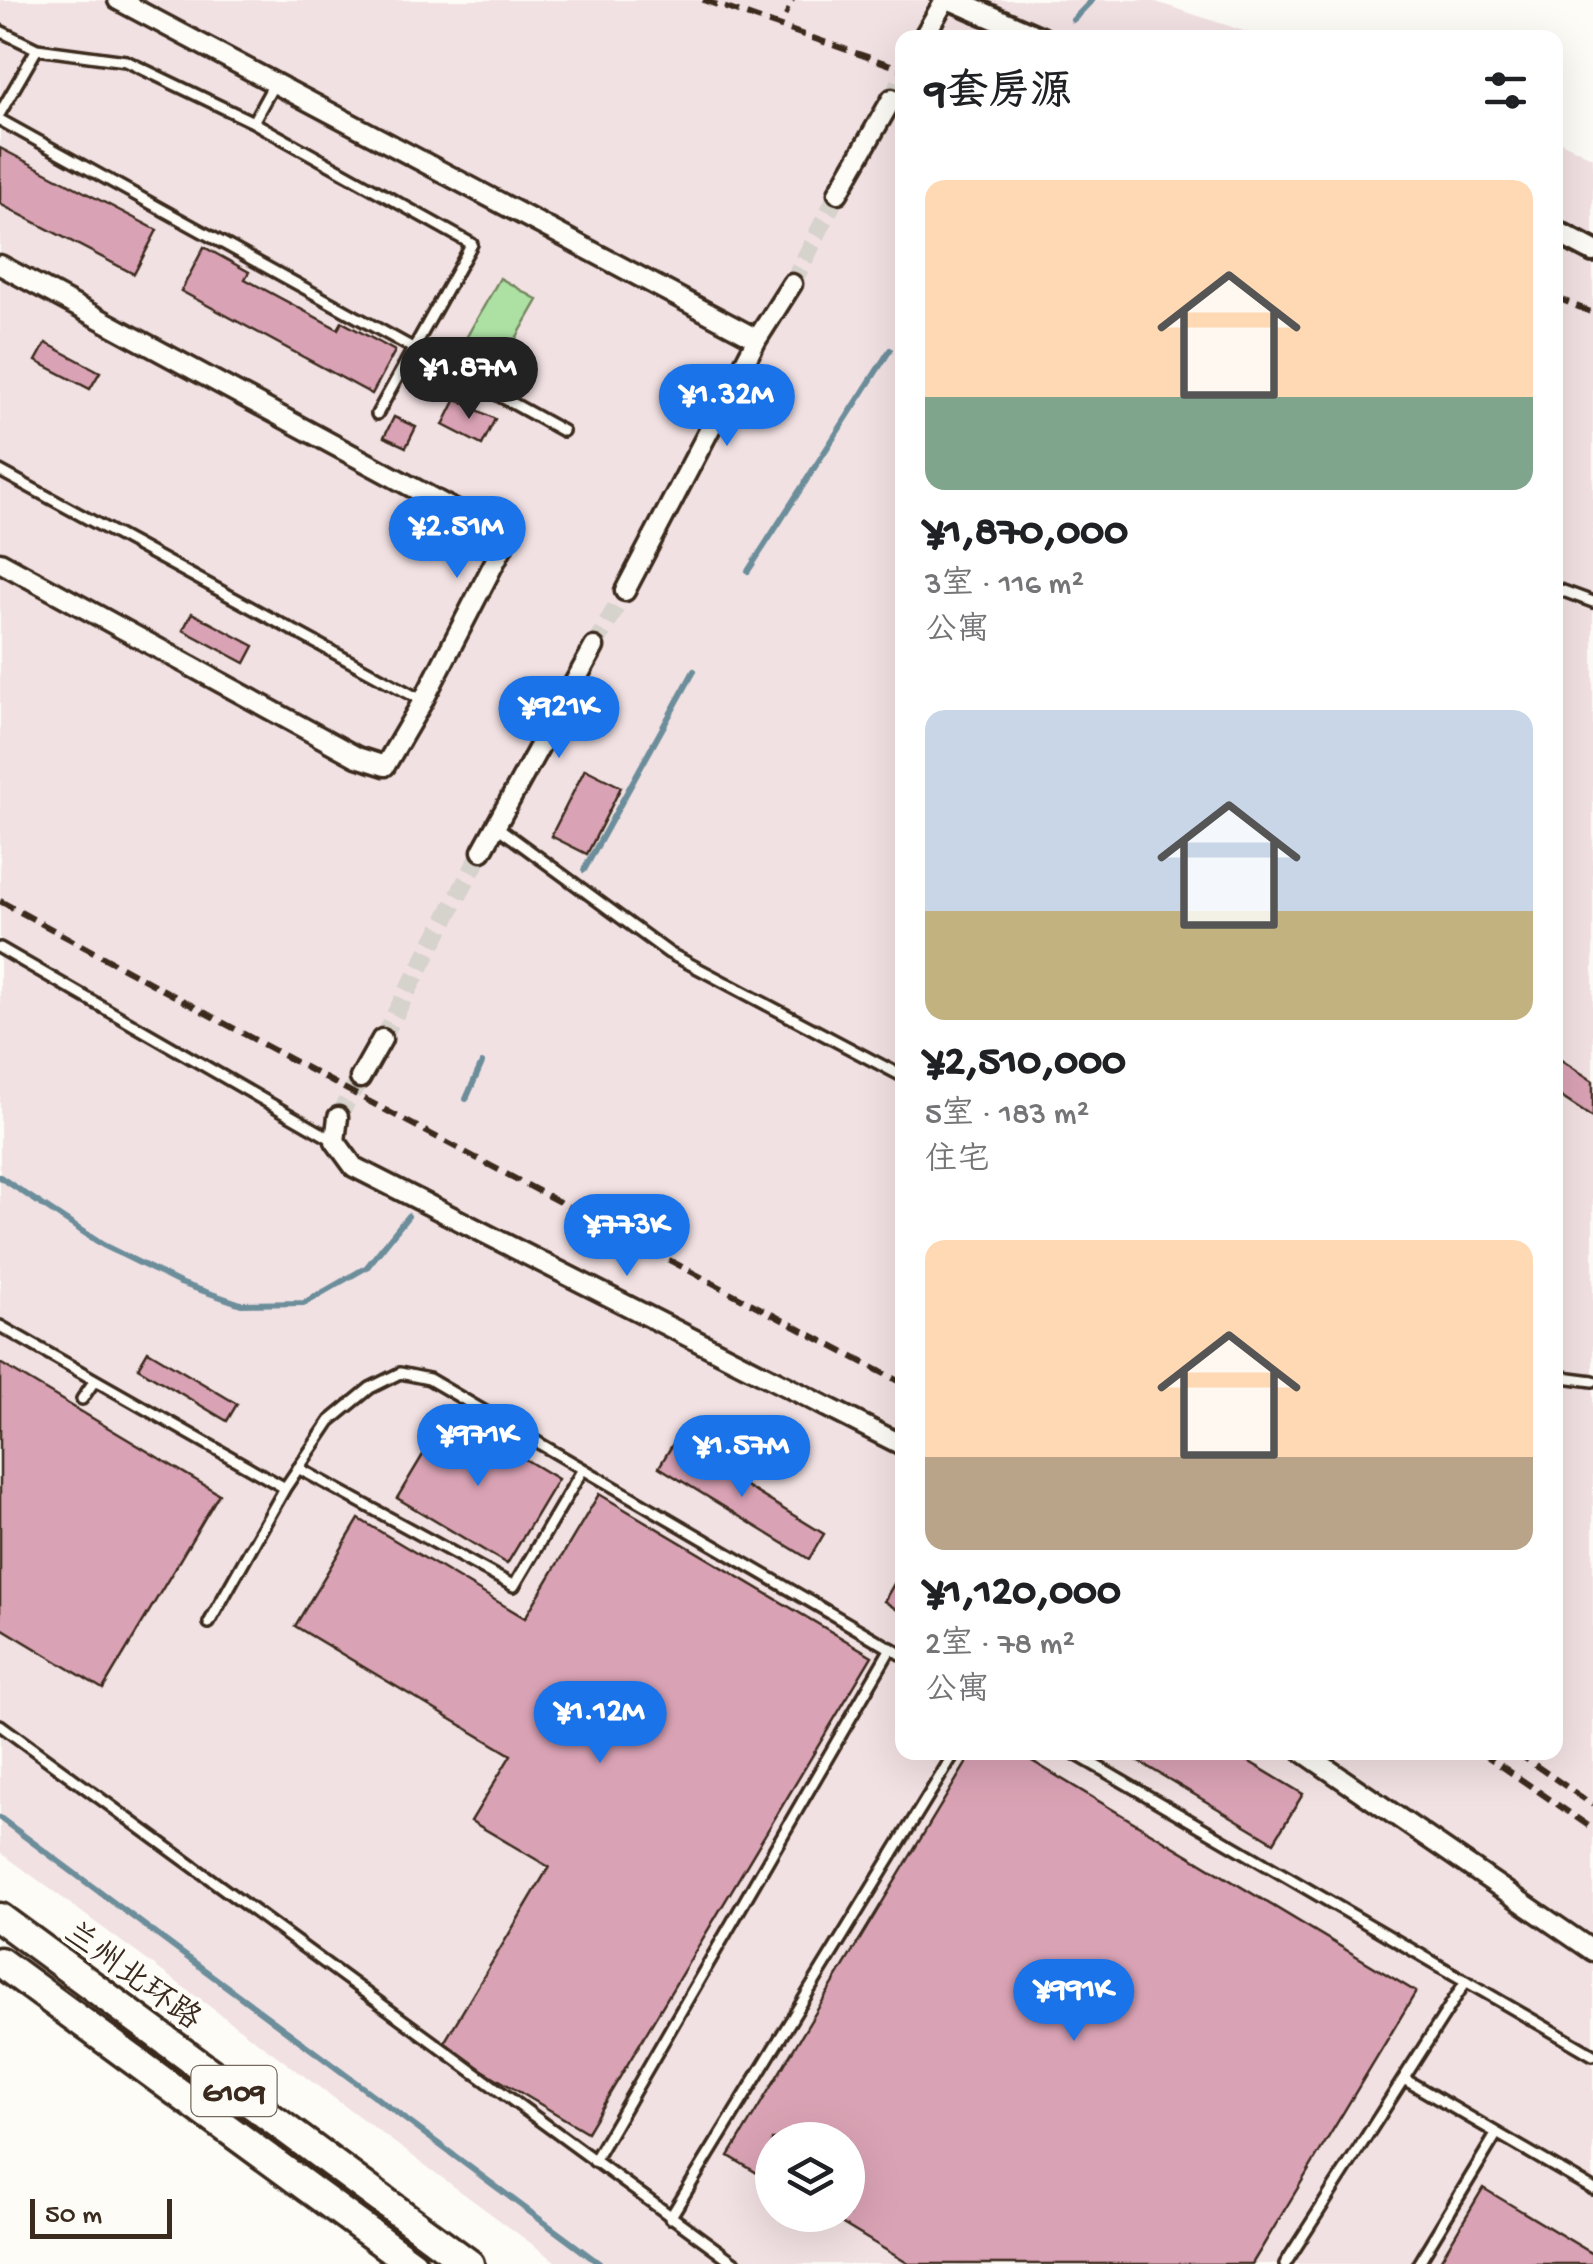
<!DOCTYPE html>
<html lang="zh">
<meta charset="utf-8">
<style>
:root{--surface:#fff;--page:#f2f2f2;--text:#202124;--muted:#757577;--accent:#1a73e8}
body{margin:0;font-family:"Gochi Hand","LXGW WenKai TC",sans-serif;background:var(--page);color:var(--text);height:100vh;display:flex;flex-direction:column;font-size:38px;white-space:nowrap}
*{box-sizing:border-box;margin:0}
p{font-size:32px;color:var(--muted)}
.icon{flex:none;width:55px;height:55px;fill:none;stroke:currentColor;stroke-width:2;stroke-linecap:round;stroke-linejoin:round}
.map{position:relative;flex:1;overflow:hidden}
.panel{position:absolute;left:895px;top:30px;width:668px;height:1730px;display:flex;flex-direction:column;background:var(--surface);border-radius:20px;box-shadow:0 10px 40px #0002}
.panel>*{flex:none}
.tools{position:absolute;left:755px;top:2122px;display:grid;gap:20px}
.tools a{display:grid;place-items:center;width:110px;height:110px;border-radius:50%;background:var(--surface);box-shadow:0 10px 40px #0002;font-size:50px}
.scale{position:absolute;left:30px;bottom:25px;width:142px;box-sizing:border-box;padding-left:10px;border:5px solid #3b2a1e;border-top:0;font-size:28px;line-height:35px;white-space:nowrap;color:#3b2a1e;-webkit-text-stroke:8px #fdfcf7;paint-order:stroke}
.price{position:absolute;translate:-50% -85px;padding:0 22px;border-radius:35px;background:var(--accent);color:#fff;font-size:32px;line-height:65px;filter:drop-shadow(0 2px 5px #0008)}
.price::after{content:'';position:absolute;left:50%;top:60px;width:30px;height:22px;margin-left:-15px;background:inherit;clip-path:polygon(0 0,100% 0,50% 100%)}
.price.current{background:#222;color:#fff}
ul{padding:0;list-style:none}
li{display:grid;align-content:center;gap:20px;height:530px;padding:0 30px}
li span{display:grid;place-items:center;height:310px;border-radius:20px;color:#555}
li>.icon{margin-inline-start:auto}
span .icon{width:180px;height:180px;fill:#fffc;stroke-width:1}
li b{font-size:42px}
h2{display:flex;justify-content:space-between;align-items:center;height:120px;padding:0 30px;font-size:42px}
.map>svg:first-child{display:block}
</style>
<div class="map">
<svg width="1593" height="2264" viewBox="0 0 1593 2264">
<rect width="100%" height="100%" fill="#fdfcf7"/>
<filter id="ink" filterUnits="userSpaceOnUse"><feTurbulence type="fractalNoise" baseFrequency=".01" numOctaves="2"/><feDisplacementMap in="SourceGraphic" scale="20" xChannelSelector="R" yChannelSelector="G"/><feConvolveMatrix kernelMatrix="1 2 1 2 8 2 1 2 1" color-interpolation-filters="sRGB"/></filter>
<g filter="url(#ink)">
<path fill="#f2e1e3" fill-rule="evenodd" d="M0,0H1150L1262,37L902,38V1752H1555V139L1593,158V2264H559L0,1852ZM772,2140H848V2215H772Z"/>
<path fill="#ace1a3" stroke="#748660" stroke-width="2.5" d="M500,278L538,300L499,368L461,347Z"/>
<g fill="none" stroke-linecap="round" stroke-linejoin="round">
<path stroke="#6c8e9b" stroke-width="6" d="M1073,20L1092,0
M748,571L890,350
M584,870L694,671
M466,1099L482,1063
M0,1177L103,1245L180,1283L241,1304L304,1303L367,1267L408,1216
M0,1818L600,2264"/>
</g>
<path fill="#daa3b5" stroke="#3b2a1e" stroke-width="2.5" d="M0,148L157,230L134,274L0,204Z
M204,247L249,272L245,279L338,329L342,322L395,351L372,394L181,291Z
M46,343L100,372L90,389L36,361Z
M456,399L495,419L482,445L443,425Z
M394,417L416,427L406,447L384,437Z
M192,613L254,646L245,663L183,630Z
M585,769L621,787L587,854L551,836Z
M1555,1056L1593,1081V1118L1555,1093Z
M148,1351L237,1404L227,1421L138,1368Z
M0,1363L219,1494L103,1689L0,1627Z
M448,1413L558,1479L507,1564L397,1498Z
M674,1442L824,1534L809,1559L659,1467Z
M599,1494L872,1656L587,2132L442,2046L549,1867L471,1821L511,1755L295,1626L359,1519L525,1618Z
M902,1570V1613L884,1601Z
M973,1752H1017L1416,1992L1252,2264H909L828,2215H848V2140H772V2182L729,2156Z
M1123,1752H1233L1303,1794L1274,1842Z
M1483,2188L1593,2254V2264H1438Z"/>
<g fill="none" stroke-linecap="round" stroke-linejoin="round">
<path stroke="#d6d2cc" stroke-width="18" stroke-dasharray="18 9" stroke-linecap="butt" d="M892,99L902,78
M792,284L838,193
M594,647L625,591
M382,1039L482,851
M338,1117L360,1078"/>
<defs>
<path id="service" d="M0,31L37,49L126,61L253,122L472,244L377,414
M0,113L37,49
M0,120L563,431
M253,122L274,84
M0,471L423,701
M1555,588L1593,602
M496,826L669,953L902,1076
M0,948L335,1141
M0,1326L285,1488
M1555,1376L1593,1381
M82,1399L95,1380
M298,1468L514,1586L583,1469
M209,1623L285,1488L330,1421L370,1388L400,1373L429,1379L902,1655
M0,1725L736,2264
M1072,1752L1593,2055
M1404,2079L1593,2189
M594,2161L891,1648
M670,2218L955,1752
M1285,2264L1466,1981
M1418,2264L1497,2133"/>
<path id="minor" d="M118,0L757,339
M923,38L945,0
M838,193L892,99
M0,265L499,534L503,546L423,701L385,766L357,757L0,562
M625,591L757,339L792,284
M482,851L594,647
M360,1078L382,1039
M338,1117L335,1141L354,1167L902,1445
M1303,1752L1593,1951"/>
<path id="tertiary" d="M953,0L1040,38
M1555,231L1593,251"/>
<path id="trunk" d="M0,1918L469,2264
M0,1962L412,2264"/>
</defs>
<use href="#service" stroke="#3b2a1e" stroke-width="16"/>
<use href="#minor" stroke="#3b2a1e" stroke-width="25"/>
<use href="#tertiary" stroke="#3b2a1e" stroke-width="28"/>
<use href="#trunk" stroke="#3b2a1e" stroke-width="35"/>
<path stroke="#3b2a1e" stroke-width="4" stroke-dasharray="8 8" stroke-linecap="butt" d="M785,16L793,0"/>
<use href="#service" stroke="#fdfcf7" stroke-width="9"/>
<use href="#minor" stroke="#fdfcf7" stroke-width="18"/>
<use href="#tertiary" stroke="#fdfcf7" stroke-width="20"/>
<use href="#trunk" stroke="#fdfcf7" stroke-width="28"/>
<path stroke="#3b2a1e" stroke-width="6" stroke-dasharray="15 8" stroke-linecap="butt" d="M703,0L902,69
M1555,297L1593,313
M0,901L336,1084L902,1383
M1481,1752L1593,1829
M1516,1752L1593,1805"/>
</g>
</g>
<g text-anchor="middle" stroke-width="8" stroke-linejoin="round" paint-order="stroke">
<rect fill="#fdfcf7" stroke="#75695f" stroke-width="2.5" x="191.5" y="2066" width="85" height="50" rx="8"/>
<g font-size="30" font-weight="bold" fill="#3b2a1e">
<text x="234" y="2101">G109</text>
</g>
<g font-size="32" fill="#3b2a1e" stroke="#fdfcf7">
<text transform="translate(134 1974) rotate(36)" y="11">兰州北环路</text>
</g>
</g>
</svg>
<div class="tools">
<a><svg class="icon" aria-label="layers" viewBox="0 0 24 24"><path d="M12 4l9 5-9 5-9-5zM3 14l9 5 9-5"/></svg></a>
</div>
<div class="scale">50 m</div>
<b class="price current" style="left:469px;top:422px">¥1.87M</b>
<b class="price" style="left:727px;top:449px">¥1.32M</b>
<b class="price" style="left:457px;top:581px">¥2.51M</b>
<b class="price" style="left:559px;top:761px">¥921K</b>
<b class="price" style="left:627px;top:1279px">¥773K</b>
<b class="price" style="left:478px;top:1489px">¥971K</b>
<b class="price" style="left:742px;top:1500px">¥1.57M</b>
<b class="price" style="left:600px;top:1766px">¥1.12M</b>
<b class="price" style="left:1074px;top:2044px">¥991K</b>
<section class="panel">
<h2>9套房源<svg class="icon" aria-label="filters" viewBox="0 0 24 24"><path d="M4 7h16M4 17h16"/><circle cx="9" cy="7" r="2"/><circle cx="15" cy="17" r="2"/></svg></h2>
<ul>
<li><span style="background:linear-gradient(#ffd9b3 70%,#7fa58c 0)"><svg class="icon" aria-label="home" viewBox="0 0 24 24"><path d="M3 11l9-7 9 7M6 9v11h12V9"/></svg></span><div><b>¥1,870,000</b><p>3室 · 116 m²</p><p>公寓</p></div></li>
<li><span style="background:linear-gradient(#c9d6e8 65%,#c2b280 0)"><svg class="icon" aria-label="home" viewBox="0 0 24 24"><path d="M3 11l9-7 9 7M6 9v11h12V9"/></svg></span><div><b>¥2,510,000</b><p>5室 · 183 m²</p><p>住宅</p></div></li>
<li><span style="background:linear-gradient(#ffd9b3 70%,#b9a48a 0)"><svg class="icon" aria-label="home" viewBox="0 0 24 24"><path d="M3 11l9-7 9 7M6 9v11h12V9"/></svg></span><div><b>¥1,120,000</b><p>2室 · 78 m²</p><p>公寓</p></div></li>
</ul>
</section>
</div>
